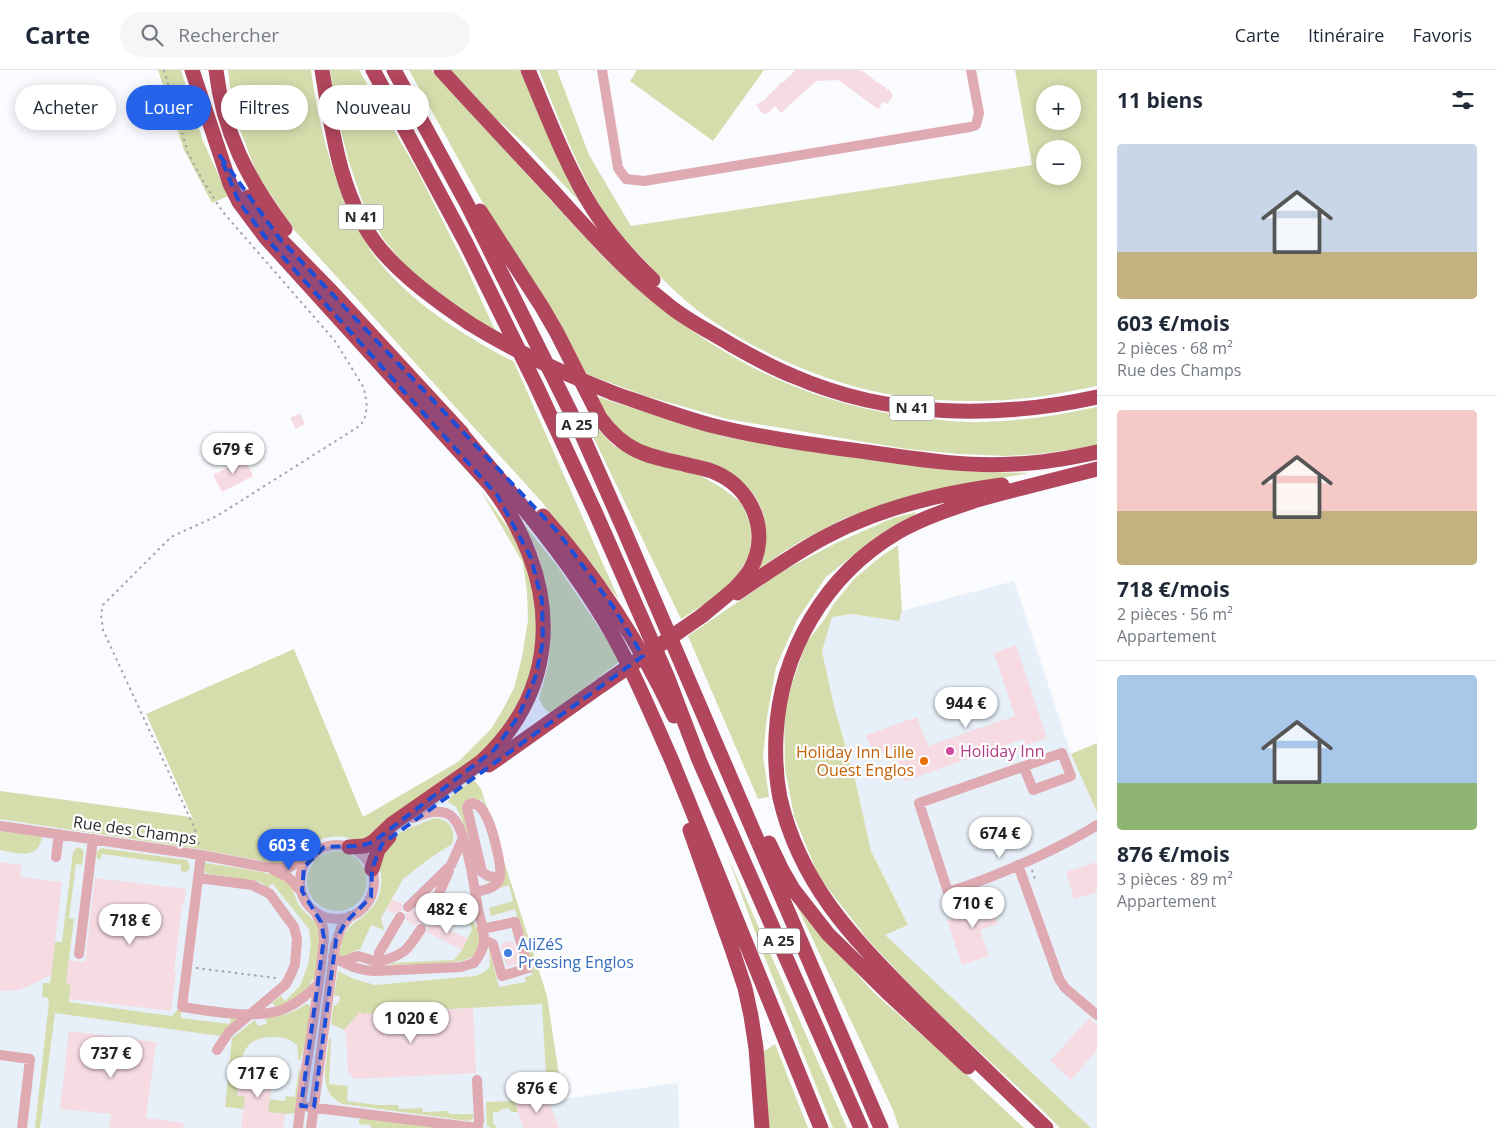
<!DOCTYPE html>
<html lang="fr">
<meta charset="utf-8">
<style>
:root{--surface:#fff;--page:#f6f6f7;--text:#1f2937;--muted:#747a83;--line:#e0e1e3;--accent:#2563eb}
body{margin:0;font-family:"Open Sans",sans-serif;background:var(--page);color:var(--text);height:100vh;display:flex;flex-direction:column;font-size:19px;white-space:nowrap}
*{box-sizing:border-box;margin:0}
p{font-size:16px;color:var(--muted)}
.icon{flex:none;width:28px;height:28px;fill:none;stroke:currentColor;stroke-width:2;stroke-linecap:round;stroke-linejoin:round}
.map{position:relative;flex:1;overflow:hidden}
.details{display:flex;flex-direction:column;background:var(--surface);width:400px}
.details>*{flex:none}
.guide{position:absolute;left:15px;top:15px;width:475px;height:45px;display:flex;gap:10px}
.controls{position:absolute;left:1036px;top:15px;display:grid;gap:10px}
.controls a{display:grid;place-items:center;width:45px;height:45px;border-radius:50%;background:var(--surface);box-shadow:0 2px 12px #0003;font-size:25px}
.price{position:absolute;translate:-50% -42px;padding:0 11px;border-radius:18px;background:#fff;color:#222;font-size:16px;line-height:32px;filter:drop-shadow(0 1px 2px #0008)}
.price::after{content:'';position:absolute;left:50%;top:30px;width:15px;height:11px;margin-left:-8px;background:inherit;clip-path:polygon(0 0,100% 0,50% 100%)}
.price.on{background:var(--accent);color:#fff}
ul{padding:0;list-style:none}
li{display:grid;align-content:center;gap:10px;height:265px;padding:0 20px}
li+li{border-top:1px solid var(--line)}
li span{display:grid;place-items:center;height:155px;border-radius:5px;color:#555}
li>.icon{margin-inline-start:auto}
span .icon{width:90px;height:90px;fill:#fffc;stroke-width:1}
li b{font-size:21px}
h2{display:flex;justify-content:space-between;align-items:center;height:60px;padding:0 20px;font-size:21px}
.tag{padding:0 18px;border-radius:22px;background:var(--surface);box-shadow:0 2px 12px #0003;font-size:18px;line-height:45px}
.tag.on{background:var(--accent);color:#fff}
header{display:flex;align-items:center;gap:30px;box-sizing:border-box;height:70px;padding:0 25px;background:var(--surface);border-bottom:1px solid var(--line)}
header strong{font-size:24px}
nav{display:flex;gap:28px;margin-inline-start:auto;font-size:18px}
.search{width:350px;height:45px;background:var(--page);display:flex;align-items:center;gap:12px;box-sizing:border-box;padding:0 18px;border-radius:28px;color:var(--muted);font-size:19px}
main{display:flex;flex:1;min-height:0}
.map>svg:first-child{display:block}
</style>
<header>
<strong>Carte</strong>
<div class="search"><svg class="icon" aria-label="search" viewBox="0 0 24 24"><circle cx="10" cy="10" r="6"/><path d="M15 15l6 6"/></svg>Rechercher</div>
<nav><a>Carte</a><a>Itinéraire</a><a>Favoris</a></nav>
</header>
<main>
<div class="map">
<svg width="1097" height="1058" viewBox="0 0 1097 1058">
<rect width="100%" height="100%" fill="#f9fbfe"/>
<path fill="#e7eff8" d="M1014,511L1071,684L1097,742V1058H1091L884,865L908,855L871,781L855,709L834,636L822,581L832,547L852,544L899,550L902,541Z
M458,692L481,719L547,926L563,1029L678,1013L679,1058H0V721L190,747L210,761L363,747Z"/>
<path fill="#d6ddad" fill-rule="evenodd" d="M158,0H181L203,71L228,126L212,133L184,80Z
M228,0H311C319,58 334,118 364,169C368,175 371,182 376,188C412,234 463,265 514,292L619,530L541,431L295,161L257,104L233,41Z
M330,0H359L417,100L467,199L495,260L455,238L409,200L384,170L362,131L348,89L337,44Z
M409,0H431L604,188C693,272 783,328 905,346C931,349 958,353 984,352C1022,351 1060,345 1097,337V376L1039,384L1007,386L960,384L907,379L727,349L646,326L583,303L490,146Z
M451,0H519L527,13L583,133L580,132L529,78L482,36Z
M539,0H557L589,85L631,156L1032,95L1015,0H1097V316C1080,319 1063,323 1045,326C1000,332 952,333 906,327C840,318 770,289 714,252C689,236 667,214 646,192C632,177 617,162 605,144C577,99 559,49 539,0ZM1045,24H1072V51H1045ZM1045,79H1072V106H1045Z
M637,0H764L713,71L630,11Z
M598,327L725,367L760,373L900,394L973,402L1029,403L936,420L845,448L803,470L783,482L758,500C771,471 769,431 740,411C732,405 720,403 711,400C683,391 647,382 622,366C613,359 602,338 598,327Z
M588,356L598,359L614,376L642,390L696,403L722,418L742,433L752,459L750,484L739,503L716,527L681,549Z
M481,421L514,466L529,498L537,543L536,579L527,613L515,638L499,663L484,681L368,768C363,769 357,771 352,769C350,769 348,767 345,767C337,765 329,767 321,769C299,775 303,795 273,793L199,779L0,749V721L190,747L193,749L146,644L294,579L363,747L458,692L491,659L502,641L514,618L522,587L528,550L527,523L523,493Z
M513,440L558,497L602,562L620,591L551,644L544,638L539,629C542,616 547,602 549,588C552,554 548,509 535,477C530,464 520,452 513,440Z
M917,442L908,451L880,464L826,507L797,550L776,597L767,647L763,686L769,727L758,729L688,566L783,501L836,473L893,448Z
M898,475L902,541L899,551L852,544L832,547L822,581L834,636L855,709L871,781L908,855L885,865L1091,1058H1060L1039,1037L929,935L869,871L819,807L794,746L785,699L784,637L806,573L824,550L833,535L854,509L879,488Z
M1097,673V742L1071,684Z
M474,710L481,719L547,926L561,1019L547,1023L542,934L363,944L360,942L344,960L331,954L333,937L339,932L340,926L334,925L338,901L354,909L375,915L476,906L487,900L490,896L489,879L499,917L526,912L525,907L532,905L515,839L491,846L489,838L513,831L509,815L497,819L502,792L482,729L462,734L474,787L471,788L462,749L456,737L448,732L452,725Z
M435,748C450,750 456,759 452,774L430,788L403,809L381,848L384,860L371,855L360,880H355L352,885L345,887L340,886C338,881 340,877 342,871C348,851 363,851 374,835C380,827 382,817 381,806C381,802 379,799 380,795C380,789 389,772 393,768C403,759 423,753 435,748Z
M0,761L42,767C38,791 17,783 0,780Z
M77,777L82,779L84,783L82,795L76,794L69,848L74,849L66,914L71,915L69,932L172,946L177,940L181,941V948L230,954L231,947L235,948L236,952L220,966L55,943L40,1058H35L49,932L48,931V928L42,927L43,913H50L55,872H62L73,782Z
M101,778L187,790L190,797L189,800L185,802L181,801V795L102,784L100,790L97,788L96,783Z
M307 811a30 30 0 1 1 60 0a30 30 0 1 1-60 0Z
M727,785L847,1058H833L761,878Z
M205,793C221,796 277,802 287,811C294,817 294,828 299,835C304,843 315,849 319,858C322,866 320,873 319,881C319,888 319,897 316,904C309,920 293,932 276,937L272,933L281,926L285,931L300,916L308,895L311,875L309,859L272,813L268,818L261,812L204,803Z
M797,836L873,922L963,1001L1024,1058H899L893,1040Z
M466,845C475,853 480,859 479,872C478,878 475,885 470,888C458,895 407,894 391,895V893L454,890L462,880L472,859Z
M306,934H308L311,937L309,962L300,990H298V983L297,975C289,968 282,967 271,967C236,968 241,999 237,1025L285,1031L286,1026L295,1027L299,998L301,1003L295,1043L285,1044L225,1037L232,968L255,950L258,956L267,954L265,948C283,945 292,944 306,934Z
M329,969H331L329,1014L348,1016L347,1031L377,1035H398L399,1039L422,1038L423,1042L448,1041L449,1044H473V1049L469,1051L343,1034C316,1022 327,994 329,969Z
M775,974L808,1058H768L763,982Z
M515,1031L518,1042H512L508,1038L502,1039L498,1042H493V1053L497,1058H491L487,1055L486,1032Z
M361,1047L444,1058H371V1055L359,1054V1050Z"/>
<path fill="#f6dbe2" d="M795,0H857L864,2L870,7H872V9H874V11L881,14L882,16L886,17L887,20L889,19L893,26L887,34L883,32L878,39L838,10L816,11L781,43L775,36L768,43L763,44L756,35L767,28V25L769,26V23L771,24L773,20H775L780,13L785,11L788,6L790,7L792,3L795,2Z
M300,343L305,354L296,359L290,348Z
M245,389L253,406L222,422L213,405Z
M1016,575L1047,668L1026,675L1023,669L905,711L894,679L874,686L866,665L917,647L928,676L1015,646L994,583Z
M0,792L22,795L20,807L62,812L51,905L27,917L18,920L0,921Z
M1097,792V822L1074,829L1066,802Z
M95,808L186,819L184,833H182L174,902H176L171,941L69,929L71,915L66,914L69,890L85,892Z
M985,821L986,822H987L998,854L980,860L989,886L962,895L947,850L975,841L969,826Z
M392,829L402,834V841H397L394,844L386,840Z
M414,841L422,845L421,849L423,853H418L415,855L406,850V843H410Z
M434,851L467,869L462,880L427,862L428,859L426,854H432Z
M513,871L520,893L507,897L501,876V874Z
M473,938L476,1003L355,1009L348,1003L346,963L344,960L360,942L363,944Z
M1089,948L1097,955V980L1071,1010L1050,991Z
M69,961L156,972L146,1048L184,1053L183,1058H109L111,1044L60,1039Z
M241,997L265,1000L267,998L274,1000L275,1006L279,1012L271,1020L268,1042L285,1044L283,1058H241L245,1027L237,1026Z
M548,1029L559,1058H523L515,1031Z"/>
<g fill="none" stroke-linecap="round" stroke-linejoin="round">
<path stroke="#a4a5a7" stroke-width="2" stroke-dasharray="2.5 4" stroke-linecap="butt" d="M164,0L188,83L203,111L222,141L335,271L364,318L367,337L365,347L361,355L217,446L171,467L103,535L101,545L103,560L195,759L199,775
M1032,800L1035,809
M196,898L276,908"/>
<path stroke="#dfaab1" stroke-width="10" d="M602,0L618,98L626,109L644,111L970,57L976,55L979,43L971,0
M1024,697L1033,720L1071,706L1062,683L919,733L948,822C978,813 1006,801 1035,788C1056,778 1077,768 1097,755
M0,756L201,785L265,797L280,798L290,797L309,787
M300 812a37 37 0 1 1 74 0a37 37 0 1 1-74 0Z
M201,785L182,937C213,941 262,952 290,936C301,931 309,922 318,915
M56,787L59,764
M1018,795L1059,909L1065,918L1097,945
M273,800L288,807L301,821
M198,808L252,815L270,824L294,857L297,869L295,894L292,902L286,914L229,962L217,980
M475,822C484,820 494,819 499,810C504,800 492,757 486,746C483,739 479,735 473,733L468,735L467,738L482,802L488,806L499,808
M408,837L451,795L463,768
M428,848L449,801
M482,859L515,852L528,898L502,906L493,874L484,870
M79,884L93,769
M333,887C349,896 357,900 375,901L461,897L474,893C479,886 484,879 484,869C484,859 480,849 478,839C474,815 469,779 459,757C457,753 454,748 450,745C438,738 424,744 413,748
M342,892L358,886L378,892L379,883L400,847
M377,896L378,892C404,885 407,881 421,859
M0,985L30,989L22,1058
M308,1037L478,1058
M298,1058C305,994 318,932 324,868L323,857L315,842
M311,1058L335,876L341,858L350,846
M477,1058L479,1051L477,1010"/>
<path stroke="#b1465d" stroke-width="15" d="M192,0L230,114L239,132L266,168L490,415C558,504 567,612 481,692L392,754L373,772L365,776L349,777
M216,0C223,62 248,110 285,159
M322,0C332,61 340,130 381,180C406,209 437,231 469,253
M373,0L466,173L536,315L596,444L667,606L699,690L861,1058
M394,0L467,134L583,367L621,453L881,1058
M441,0C478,41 516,81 553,121C589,161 625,201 667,234C686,250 709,261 730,274C751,286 771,297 793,306C889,348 996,349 1097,327
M528,0C548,47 566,96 593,139C610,165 631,189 653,210
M248,127L280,169L331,221L462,363
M480,141L542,237L557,263L600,348C624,381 646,386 684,394C694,397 705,398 714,402C753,418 771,463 750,500C739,518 719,531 703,545
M613,323C645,334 677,346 710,355C761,368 815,375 867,382C916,389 965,397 1014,394C1042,393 1070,388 1097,382
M456,357C505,416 555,472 596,537C627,585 649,639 672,691L821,1058
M543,446C596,506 640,573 674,646
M737,523C767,503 796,482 827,466C882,437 941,423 1002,415
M489,695L602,615
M690,760L732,879L745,918L751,946L756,978L762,1058
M769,773L782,800L793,819L828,864L887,922L968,997
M372,799L378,780L389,767
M1046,1058C1004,1017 961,976 919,935C888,903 856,872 830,836C807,804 789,767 780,728C776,708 775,687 776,666C780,582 825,505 898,462C922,448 950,439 977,430C1017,419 1057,409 1097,399"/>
<path stroke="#b1465d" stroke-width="15" d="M469,253C515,282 562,303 613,323
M602,615L703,545"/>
</g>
<path fill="#1d4ed8" fill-opacity="0.2" stroke="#1d4ed8" stroke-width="4" stroke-dasharray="10 6" stroke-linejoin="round" d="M220,86L280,169L558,462L614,538L643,586L382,774L372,799L371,827L345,853L336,870L314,1037L301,1036L324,868L321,852L302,821L304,797L324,777L360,776L373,772L494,680L518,647L535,608L543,572L542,531L531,488L497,425L266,168L239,132Z"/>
<circle fill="#d1479c" stroke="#fff" stroke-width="2" cx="950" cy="681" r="5"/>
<circle fill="#e8710a" stroke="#fff" stroke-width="2" cx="924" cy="691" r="5"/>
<circle fill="#3f7fe0" stroke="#fff" stroke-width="2" cx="508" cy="883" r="5"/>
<g text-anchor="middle" stroke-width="4.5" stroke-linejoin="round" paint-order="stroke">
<g fill="#fff" stroke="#6b6b6c" stroke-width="1">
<rect x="338.5" y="134.5" width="45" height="25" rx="4"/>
<rect x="889.5" y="325.5" width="45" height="25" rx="4"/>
<rect x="556" y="342.5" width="42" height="25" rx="4"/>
<rect x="758" y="858.5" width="42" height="25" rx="4"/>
</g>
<g font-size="15" font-weight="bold" fill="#2b2c2d">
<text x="361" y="152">N 41</text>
<text x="912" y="343">N 41</text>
<text x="577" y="360">A 25</text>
<text x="779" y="876">A 25</text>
</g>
<g font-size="16" fill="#b23c85" stroke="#fff" text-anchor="start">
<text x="960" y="687">Holiday Inn</text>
</g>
<g font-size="16" fill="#c56008" stroke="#fff" text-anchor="end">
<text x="914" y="688">Holiday Inn Lille<tspan x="914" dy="18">Ouest Englos</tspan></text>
</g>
<g font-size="16" fill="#2b2c2d" stroke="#fff">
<text transform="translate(135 760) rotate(8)" y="6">Rue des Champs</text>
</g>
<g font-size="16" fill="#366cbe" stroke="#fff" text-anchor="start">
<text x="518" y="880">AliZéS<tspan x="518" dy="18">Pressing Englos</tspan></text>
</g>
</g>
</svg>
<div class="controls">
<a>+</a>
<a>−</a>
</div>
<b class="price" style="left:233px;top:405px">679 €</b>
<b class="price" style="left:966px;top:659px">944 €</b>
<b class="price" style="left:1000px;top:789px">674 €</b>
<b class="price on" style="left:289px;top:801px">603 €</b>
<b class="price" style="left:973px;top:859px">710 €</b>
<b class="price" style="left:447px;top:865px">482 €</b>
<b class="price" style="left:130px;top:876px">718 €</b>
<b class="price" style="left:411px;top:974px">1 020 €</b>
<b class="price" style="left:111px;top:1009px">737 €</b>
<b class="price" style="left:258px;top:1029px">717 €</b>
<b class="price" style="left:537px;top:1044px">876 €</b>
<div class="guide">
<a class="tag">Acheter</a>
<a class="tag on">Louer</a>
<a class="tag">Filtres</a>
<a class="tag">Nouveau</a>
</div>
</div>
<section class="details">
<h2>11 biens<svg class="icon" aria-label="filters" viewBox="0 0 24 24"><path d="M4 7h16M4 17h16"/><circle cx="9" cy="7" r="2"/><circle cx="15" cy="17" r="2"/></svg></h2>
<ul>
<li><span style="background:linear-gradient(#c9d6e8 70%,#c2b280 0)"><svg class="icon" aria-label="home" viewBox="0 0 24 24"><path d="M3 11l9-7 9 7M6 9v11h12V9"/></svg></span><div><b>603 €/mois</b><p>2 pièces · 68 m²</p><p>Rue des Champs</p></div></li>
<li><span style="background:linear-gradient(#f6c9c9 65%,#c2b280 0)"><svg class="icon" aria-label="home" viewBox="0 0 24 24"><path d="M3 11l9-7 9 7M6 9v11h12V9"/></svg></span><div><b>718 €/mois</b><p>2 pièces · 56 m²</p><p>Appartement</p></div></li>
<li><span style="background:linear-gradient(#a9c7e8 70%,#8fb573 0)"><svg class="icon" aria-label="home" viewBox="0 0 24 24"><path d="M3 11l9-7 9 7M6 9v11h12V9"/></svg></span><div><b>876 €/mois</b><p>3 pièces · 89 m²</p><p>Appartement</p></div></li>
</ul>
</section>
</main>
